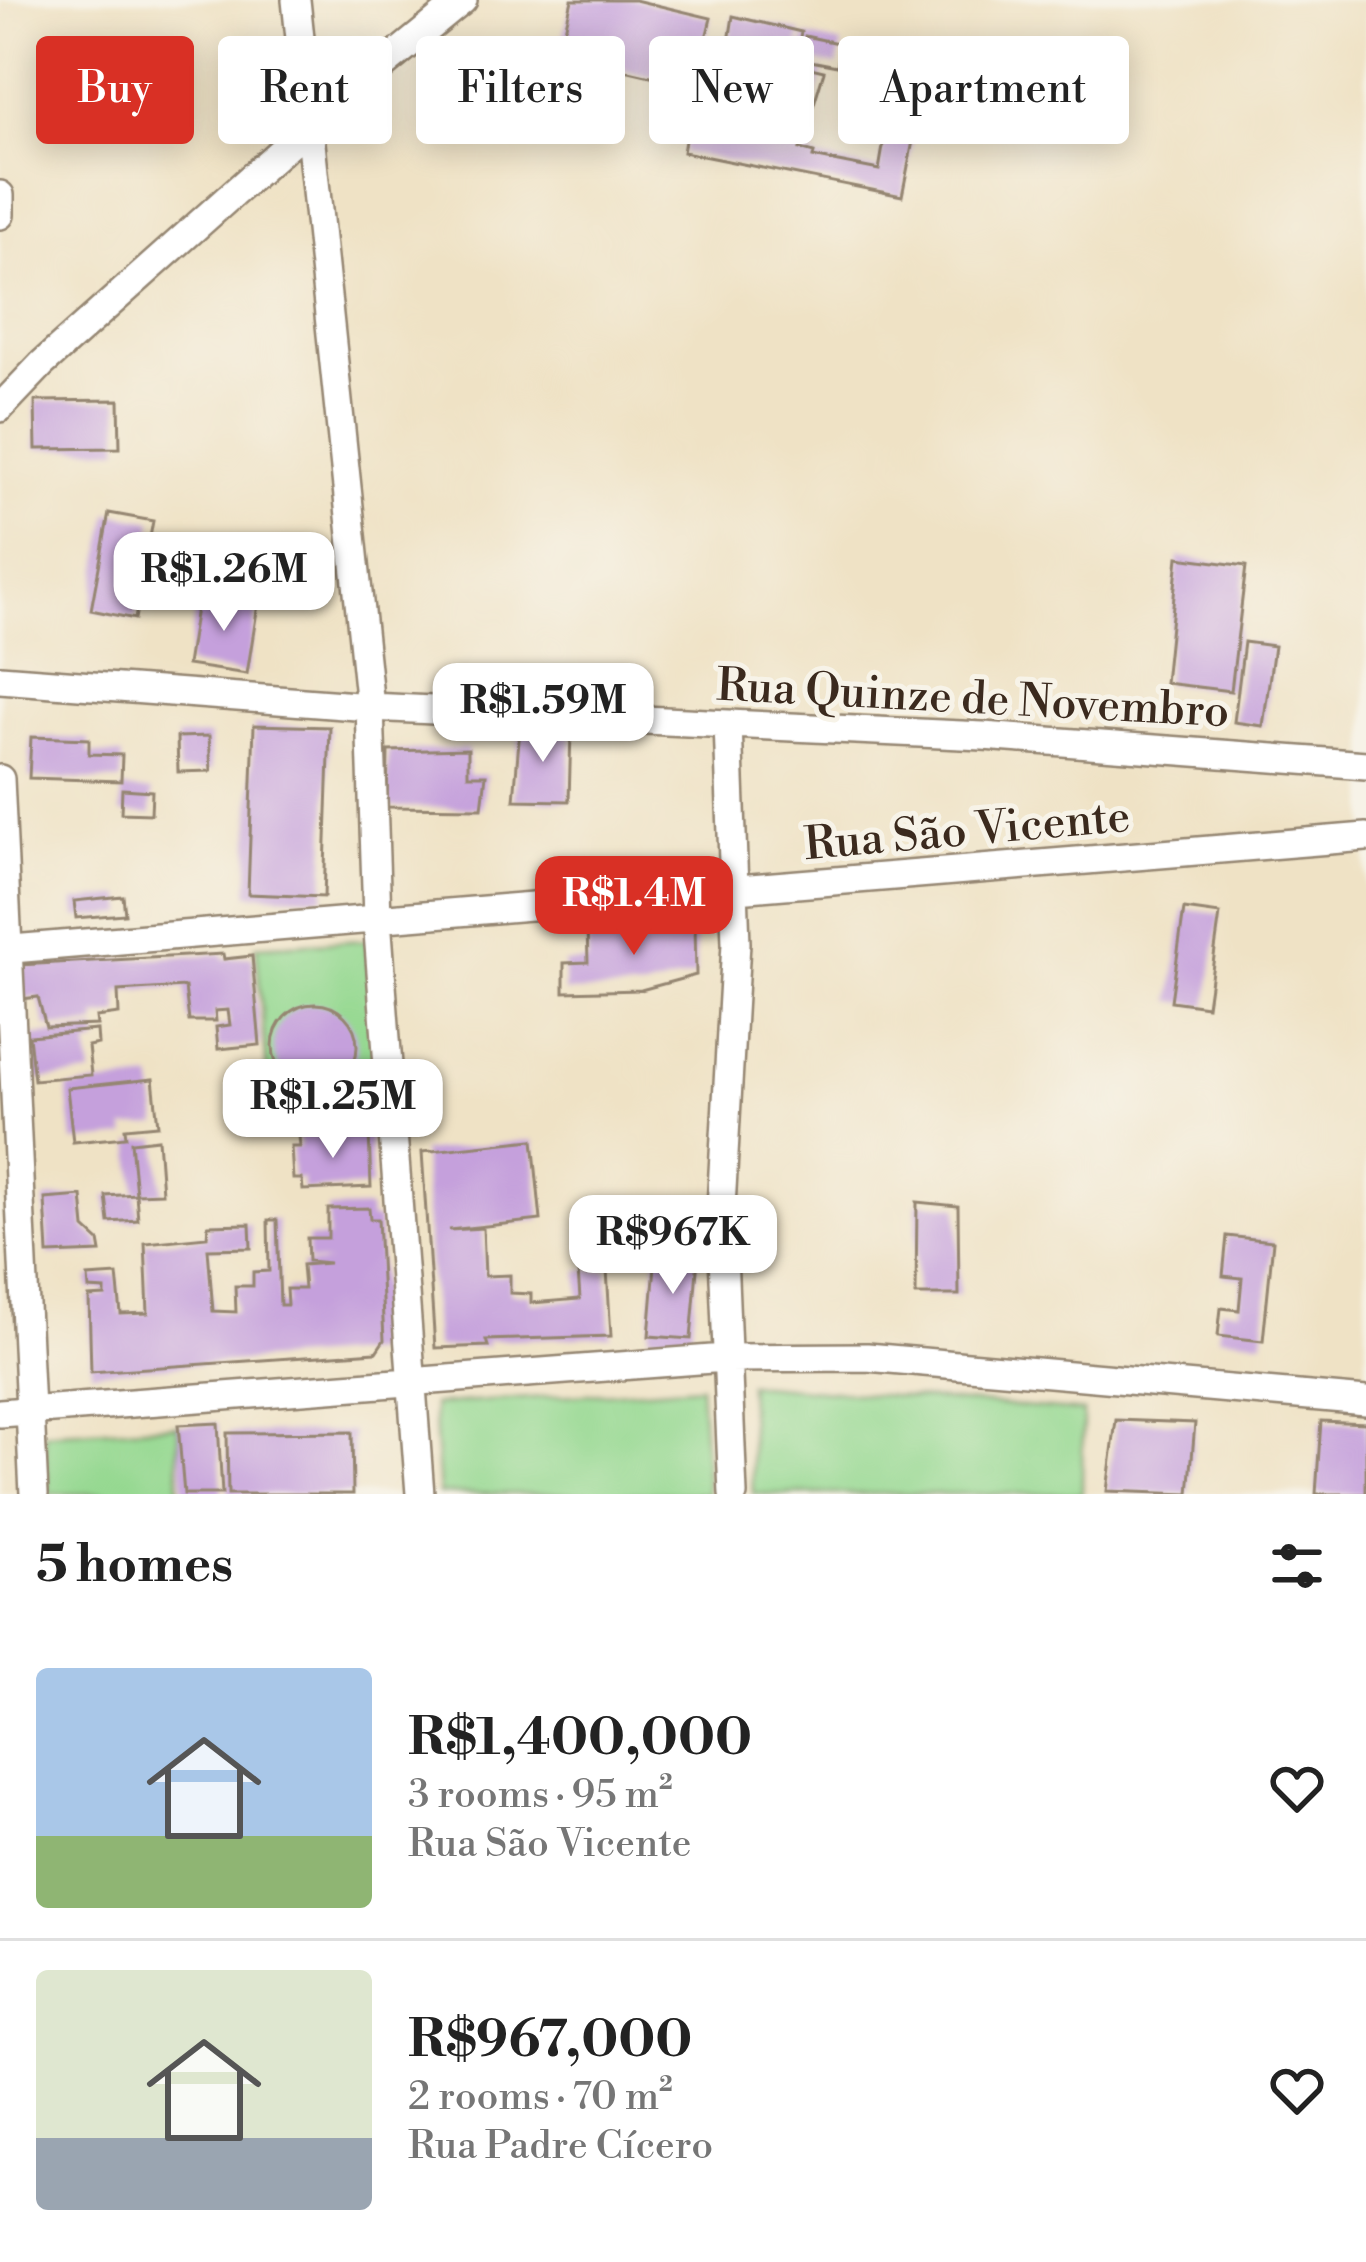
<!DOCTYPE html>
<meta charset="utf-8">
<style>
:root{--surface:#fff;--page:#f2f2f2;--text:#222;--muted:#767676;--line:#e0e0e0;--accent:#d93025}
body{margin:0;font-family:"Libre Bodoni",serif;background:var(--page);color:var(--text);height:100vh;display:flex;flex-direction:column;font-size:45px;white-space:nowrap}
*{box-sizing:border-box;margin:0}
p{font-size:39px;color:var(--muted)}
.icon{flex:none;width:66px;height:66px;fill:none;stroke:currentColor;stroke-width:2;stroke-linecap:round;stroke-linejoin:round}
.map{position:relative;height:1494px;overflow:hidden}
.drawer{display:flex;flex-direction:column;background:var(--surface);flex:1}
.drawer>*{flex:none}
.hud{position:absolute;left:36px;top:36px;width:1296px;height:108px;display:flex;gap:24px}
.price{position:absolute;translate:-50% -102px;padding:0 27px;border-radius:24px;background:#fff;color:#222;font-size:39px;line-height:78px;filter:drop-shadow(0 3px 6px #0008)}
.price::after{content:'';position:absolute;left:50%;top:72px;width:36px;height:27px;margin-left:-18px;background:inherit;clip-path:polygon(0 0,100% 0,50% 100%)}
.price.on{background:var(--accent);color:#fff}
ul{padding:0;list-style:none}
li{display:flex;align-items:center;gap:36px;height:300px;padding:0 36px}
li+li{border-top:3px solid var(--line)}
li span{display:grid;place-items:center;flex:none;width:336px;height:240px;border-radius:12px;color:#555}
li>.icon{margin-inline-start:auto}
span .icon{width:144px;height:144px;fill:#fffc;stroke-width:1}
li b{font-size:51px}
h2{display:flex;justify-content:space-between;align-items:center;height:144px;padding:0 36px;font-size:51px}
.chip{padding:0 42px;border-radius:12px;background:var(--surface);box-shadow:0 6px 30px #0003;font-size:42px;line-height:108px}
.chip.on{background:var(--accent);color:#fff}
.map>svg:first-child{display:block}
</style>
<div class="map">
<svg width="1366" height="1494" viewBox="0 0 1366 1494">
<rect width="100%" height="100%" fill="#f7f3e8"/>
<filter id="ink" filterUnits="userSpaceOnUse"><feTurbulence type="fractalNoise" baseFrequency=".00833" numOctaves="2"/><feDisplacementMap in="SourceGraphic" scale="24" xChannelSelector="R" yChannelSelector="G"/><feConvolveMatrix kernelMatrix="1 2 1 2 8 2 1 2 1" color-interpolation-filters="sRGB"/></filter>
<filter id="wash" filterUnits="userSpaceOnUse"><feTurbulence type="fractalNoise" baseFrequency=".004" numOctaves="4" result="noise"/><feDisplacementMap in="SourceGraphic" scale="48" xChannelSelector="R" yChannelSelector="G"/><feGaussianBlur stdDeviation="2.7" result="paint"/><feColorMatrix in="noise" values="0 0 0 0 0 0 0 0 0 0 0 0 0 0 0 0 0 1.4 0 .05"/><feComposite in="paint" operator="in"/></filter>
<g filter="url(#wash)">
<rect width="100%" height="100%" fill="#efe2c5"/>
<path fill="#94d890" stroke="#688157" stroke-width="3" d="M367,940L379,1109L271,1118L256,946Z
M748,1384L1083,1412L1082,1494H753Z
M700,1386L707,1494H439L433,1405Z
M178,1425L179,1494H49L44,1433Z"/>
<g id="blocks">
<path fill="#c5a0dc" d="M572,0H635L711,18L694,86L559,55Z
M733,16L801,32L796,59L729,42Z
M805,36L842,44L837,66L800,59Z
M898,60L928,66L902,196L683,152L687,129L760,142L781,61L824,71L800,149L814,153L813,157L879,170Z
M741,103L759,107L755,126L736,122Z
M119,400L120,448L36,449L35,401Z
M109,513L153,521L135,619L91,610Z
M1178,557L1246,566L1231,691L1165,683Z
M217,592L259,598L247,674L187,665L196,608L215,611Z
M1244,642L1274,646L1263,726L1234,722Z
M254,725L330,727L324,897L248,894Z
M520,728L571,731L569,801L514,800Z
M209,736L211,771L178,772L177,737Z
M31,737L89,739V754L122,755L121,781L29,778Z
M468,749V775H486L482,808L387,807L388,751Z
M122,789L152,791L151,814L121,813Z
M123,896L125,914L76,918L74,901Z
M1184,909L1220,914L1207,1006L1171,1001Z
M695,924L696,975L641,990L564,992V963L588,962L587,927Z
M223,954L224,959L252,956L260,1045L218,1049L216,1027L230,1025L228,1010L215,1011L216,1021H189L185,987L118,991L119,1014L96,1017L97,1025L46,1027L38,997L22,999L19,965Z
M273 1046a42 42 0 1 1 84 0a42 42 0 1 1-84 0Z
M97,1030L98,1044L88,1046L91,1075L34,1080L29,1036Z
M153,1079L158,1125L125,1128L126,1137L73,1142L67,1088Z
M369,1132L371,1187L303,1190L302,1179H293L291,1147H300L299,1136Z
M158,1139L162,1193L136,1194L131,1142Z
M533,1140L541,1220L449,1230L483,1228L485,1276L510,1275V1293L531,1294V1303L580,1299L578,1271L607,1270L611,1336L486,1340L488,1346L435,1348L422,1152Z
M136,1194L138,1220L109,1222L106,1196Z
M82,1196L85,1228L99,1241L101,1252L48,1254L45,1199Z
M917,1202L958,1206L959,1295H916Z
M369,1208L370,1219H378L384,1340L376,1352L91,1372L89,1297L105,1296V1290L89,1289L88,1277L117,1275L121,1314L148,1313L145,1243L207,1237L208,1225L250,1224L251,1248L208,1249L213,1311L236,1312L235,1286H253V1272L269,1271L268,1220H277L280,1305H287L286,1289H304L302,1265L329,1263L308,1261L307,1238H328V1209Z
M1227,1236L1273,1241L1263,1341L1218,1336L1221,1308L1239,1310L1242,1278L1223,1276Z
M656,1254L698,1258L691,1339L649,1336Z
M1116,1420L1195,1423L1189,1494L1107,1491Z
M1321,1421L1366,1423V1494H1316Z
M218,1423L222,1494H184L178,1425Z
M352,1432L353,1494H228L227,1433Z"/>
</g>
</g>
<g filter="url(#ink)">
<use href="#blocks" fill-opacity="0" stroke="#958672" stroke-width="3"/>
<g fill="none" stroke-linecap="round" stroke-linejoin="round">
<defs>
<path id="minor" d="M296,0L370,707L377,918L420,1494
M0,195V215
M0,408L42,364L310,125L463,0
M0,679L370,707L983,736L1366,765
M728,724L736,943L721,1207L733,1494
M0,779L34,1494
M0,950L1366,837
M0,1413L725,1358L867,1357L1366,1401"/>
</defs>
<use href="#minor" stroke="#958672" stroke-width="32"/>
<use href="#minor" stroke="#fff" stroke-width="27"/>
</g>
</g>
<g text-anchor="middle" stroke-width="10" stroke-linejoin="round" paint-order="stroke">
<g font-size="45" fill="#3b2a1e" stroke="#f7f3e8">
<text transform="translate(973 697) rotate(3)" y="16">Rua Quinze de Novembro</text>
<text transform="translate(967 829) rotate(-5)" y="16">Rua São Vicente</text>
</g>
</g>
</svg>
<b class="price" style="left:224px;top:634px">R$1.26M</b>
<b class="price" style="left:543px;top:765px">R$1.59M</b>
<b class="price on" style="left:634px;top:958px">R$1.4M</b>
<b class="price" style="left:333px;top:1161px">R$1.25M</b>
<b class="price" style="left:673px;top:1297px">R$967K</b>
<div class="hud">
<a class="chip on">Buy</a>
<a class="chip">Rent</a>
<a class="chip">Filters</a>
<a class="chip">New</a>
<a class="chip">Apartment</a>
</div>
</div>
<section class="drawer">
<h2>5 homes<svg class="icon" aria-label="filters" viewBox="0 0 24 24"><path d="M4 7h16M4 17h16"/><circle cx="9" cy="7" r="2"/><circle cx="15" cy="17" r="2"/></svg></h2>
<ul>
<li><span style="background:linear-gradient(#a9c7e8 70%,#8fb573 0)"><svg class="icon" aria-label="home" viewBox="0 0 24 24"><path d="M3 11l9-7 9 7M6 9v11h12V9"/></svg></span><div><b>R$1,400,000</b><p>3 rooms · 95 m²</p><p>Rua São Vicente</p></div><svg class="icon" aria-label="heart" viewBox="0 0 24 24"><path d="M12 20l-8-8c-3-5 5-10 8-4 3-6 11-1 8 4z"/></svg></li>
<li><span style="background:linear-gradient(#dfe7d0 70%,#9aa5b1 0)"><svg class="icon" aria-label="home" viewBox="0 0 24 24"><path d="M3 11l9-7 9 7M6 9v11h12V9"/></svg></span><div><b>R$967,000</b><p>2 rooms · 70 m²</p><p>Rua Padre Cícero</p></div><svg class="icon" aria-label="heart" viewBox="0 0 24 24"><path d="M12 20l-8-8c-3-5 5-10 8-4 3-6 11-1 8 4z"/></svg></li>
</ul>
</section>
